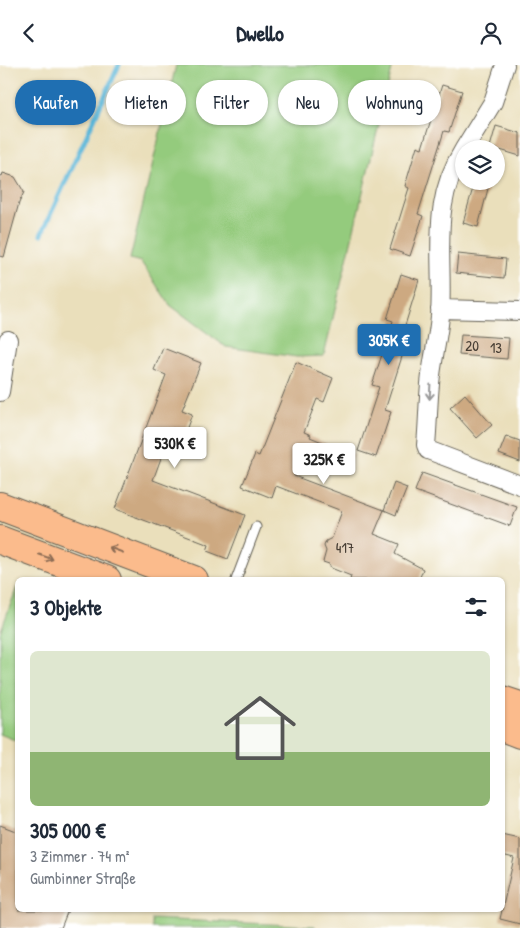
<!DOCTYPE html>
<html lang="de">
<meta charset="utf-8">
<style>
:root{--surface:#fff;--page:#f2f2f3;--text:#1f2937;--muted:#747a83;--accent:#1f6fb2}
body{margin:0;font-family:"Patrick Hand",sans-serif;background:var(--page);color:var(--text);height:100vh;display:flex;flex-direction:column;font-size:19px;white-space:nowrap}
*{box-sizing:border-box;margin:0}
p{font-size:16px;color:var(--muted)}
.icon{flex:none;width:28px;height:28px;fill:none;stroke:currentColor;stroke-width:2;stroke-linecap:round;stroke-linejoin:round}
.map{position:relative;flex:1;overflow:hidden}
.details{position:absolute;left:15px;top:512px;width:490px;height:335px;display:flex;flex-direction:column;background:var(--surface);border-radius:8px;box-shadow:0 1px 4px #0004}
.details>*{flex:none}
.guide{position:absolute;left:15px;top:15px;width:490px;height:45px;display:flex;gap:10px}
.fabs{position:absolute;left:455px;top:75px;display:grid;gap:10px}
.fabs a{display:grid;place-items:center;width:50px;height:50px;border-radius:50%;background:var(--surface);box-shadow:0 1px 4px #0004;font-size:25px}
.price{position:absolute;translate:-50% -42px;padding:0 11px;border-radius:5px;background:#fff;color:#222;font-size:16px;line-height:32px;filter:drop-shadow(0 1px 2px #0008)}
.price::after{content:'';position:absolute;left:50%;top:30px;width:15px;height:11px;margin-left:-8px;background:inherit;clip-path:polygon(0 0,100% 0,50% 100%)}
.price.selected{background:var(--accent);color:#fff}
ul{padding:0;list-style:none}
li{display:grid;align-content:center;gap:10px;height:265px;padding:0 15px}
li span{display:grid;place-items:center;height:155px;border-radius:8px;color:#555}
li>.icon{margin-inline-start:auto}
span .icon{width:90px;height:90px;fill:#fffc;stroke-width:1}
li b{font-size:21px}
h2{display:flex;justify-content:space-between;align-items:center;height:60px;padding:0 15px;font-size:21px}
.pill{padding:0 18px;border-radius:22px;background:var(--surface);box-shadow:0 1px 4px #0004;font-size:18px;line-height:45px}
.pill.selected{background:var(--accent);color:#fff}
header{display:flex;justify-content:space-between;align-items:center;height:65px;padding:0 15px;background:var(--surface);font-size:22px;font-weight:800}
.map>svg:first-child{display:block}
</style>
<header><svg class="icon" aria-label="back" viewBox="0 0 24 24"><path d="M15 5l-7 7 7 7"/></svg>Dwello<svg class="icon" aria-label="person" viewBox="0 0 24 24"><circle cx="12" cy="8" r="4"/><path d="M4 21q1-7 8-7t8 7"/></svg></header>
<div class="map">
<svg width="520" height="863" viewBox="0 0 520 863">
<rect width="100%" height="100%" fill="#fff"/>
<filter id="ink" filterUnits="userSpaceOnUse"><feTurbulence type="fractalNoise" baseFrequency=".02" numOctaves="2"/><feDisplacementMap in="SourceGraphic" scale="10" xChannelSelector="R" yChannelSelector="G"/><feConvolveMatrix kernelMatrix="1 2 1 2 8 2 1 2 1" color-interpolation-filters="sRGB"/></filter>
<filter id="wash" filterUnits="userSpaceOnUse"><feTurbulence type="fractalNoise" baseFrequency=".0096" numOctaves="4" result="noise"/><feDisplacementMap in="SourceGraphic" scale="20" xChannelSelector="R" yChannelSelector="G"/><feGaussianBlur stdDeviation="1.12" result="paint"/><feColorMatrix in="noise" values="0 0 0 0 0 0 0 0 0 0 0 0 0 0 0 0 0 1.4 0 .05"/><feComposite in="paint" operator="in"/></filter>
<g filter="url(#wash)">
<rect width="100%" height="100%" fill="#eadfbb"/>
<path fill="#94cb7d" stroke="#58744c" d="M176,0H393L324,291L297,292L226,282L170,240L141,197L130,194Z
M17,522L18,676H17L0,669V568Z
M152,854L315,861V863H152Z"/>
<g fill="none" stroke-linecap="round" stroke-linejoin="round">
<path stroke="#59b5d7" stroke-width="5" d="M41,170L119,0"/>
</g>
<g id="blocks">
<path fill="#cda981" d="M442,20L462,26L449,67L444,66L418,149L423,151L410,191L390,184L409,123L405,121L417,81L422,83Z
M496,61L520,68V91L490,82Z
M3,108L15,112L24,127L19,138L4,192L0,191V110L2,111Z
M475,116H490L478,162L463,158Z
M458,189L506,194L504,213L456,208Z
M401,209L419,215L399,280L405,282L385,345L391,347L376,392L358,386L379,322L372,320L393,256L387,254Z
M461,270L509,273L507,294L459,290Z
M163,283L201,298L182,345L192,349L185,368L172,363L153,415L245,450L228,494L207,486L209,480L115,444L166,310L154,305Z
M296,297L333,313L324,337L317,334L304,367L311,370L310,372L354,390L349,402L305,384L294,411L384,445L374,469L399,479L395,489L423,504L419,515H350L351,511L331,503L329,499L323,497L326,486L324,481L326,476L332,473L342,446L276,421L272,433L242,421L255,389L259,391Z
M465,329L492,360L477,373L450,343Z
M506,371L520,376V397L499,389Z
M422,408L517,442L510,461L415,426Z
M394,418L407,423L396,450L384,445Z
M0,760L18,767V845H68L61,863H0Z
M502,770L520,774V859L500,854L514,793L502,790Z"/>
</g>
</g>
<g filter="url(#ink)">
<use href="#blocks" fill-opacity="0" stroke="#646054" stroke-width="1"/>
<g fill="none" stroke-linecap="round" stroke-linejoin="round">
<defs>
<path id="service" d="M236,515L256,462"/>
<path id="minor" d="M464,84C429,140 444,189 440,251C438,274 432,296 430,319C428,339 428,359 426,380L428,385L520,420
M464,84L493,37L505,0
M440,244L520,246
M0,327L8,275"/>
<path id="primary" d="M0,441L194,515
M0,475L107,515
M502,635L520,641
M502,662L520,669"/>
</defs>
<use href="#service" stroke="#646054" stroke-width="11"/>
<use href="#minor" stroke="#646054" stroke-width="20"/>
<use href="#primary" stroke="#646054" stroke-width="30"/>
<use href="#service" stroke="#fff" stroke-width="9"/>
<use href="#minor" stroke="#fff" stroke-width="18"/>
<use href="#primary" stroke="#fbbb8c" stroke-width="28"/>
</g>
<defs><path id="oneway-shaft" d="M-6 0H5M1.5-3L5.5 0L1.5 3" fill="none" stroke-width="1.6" stroke-linecap="round" stroke-linejoin="round" transform="scale(1.25)"/></defs>
<use stroke="#999" href="#oneway-shaft" transform="translate(430 327) rotate(93)"/>
<g stroke="#8c6c54">
<use href="#oneway-shaft" transform="translate(116 485) rotate(-159)"/>
<use href="#oneway-shaft" transform="translate(46 492) rotate(20)"/>
</g>
</g>
<g text-anchor="middle" stroke-width="5" stroke-linejoin="round" paint-order="stroke">
<g font-size="15" fill="#483f35">
<text x="472" y="286">20</text>
<text x="496" y="288">13</text>
<text x="345" y="488">417</text>
</g>
</g>
</svg>
<div class="fabs">
<a><svg class="icon" aria-label="layers" viewBox="0 0 24 24"><path d="M12 4l9 5-9 5-9-5zM3 14l9 5 9-5"/></svg></a>
</div>
<b class="price selected" style="left:389px;top:301px">305K €</b>
<b class="price" style="left:175px;top:404px">530K €</b>
<b class="price" style="left:324px;top:420px">325K €</b>
<div class="guide">
<a class="pill selected">Kaufen</a>
<a class="pill">Mieten</a>
<a class="pill">Filter</a>
<a class="pill">Neu</a>
<a class="pill">Wohnung</a>
</div>
<section class="details">
<h2>3 Objekte<svg class="icon" aria-label="filters" viewBox="0 0 24 24"><path d="M4 7h16M4 17h16"/><circle cx="9" cy="7" r="2"/><circle cx="15" cy="17" r="2"/></svg></h2>
<ul>
<li><span style="background:linear-gradient(#dfe7d0 65%,#8fb573 0)"><svg class="icon" aria-label="home" viewBox="0 0 24 24"><path d="M3 11l9-7 9 7M6 9v11h12V9"/></svg></span><div><b>305 000 €</b><p>3 Zimmer · 74 m²</p><p>Gumbinner Straße</p></div></li>
</ul>
</section>
</div>
